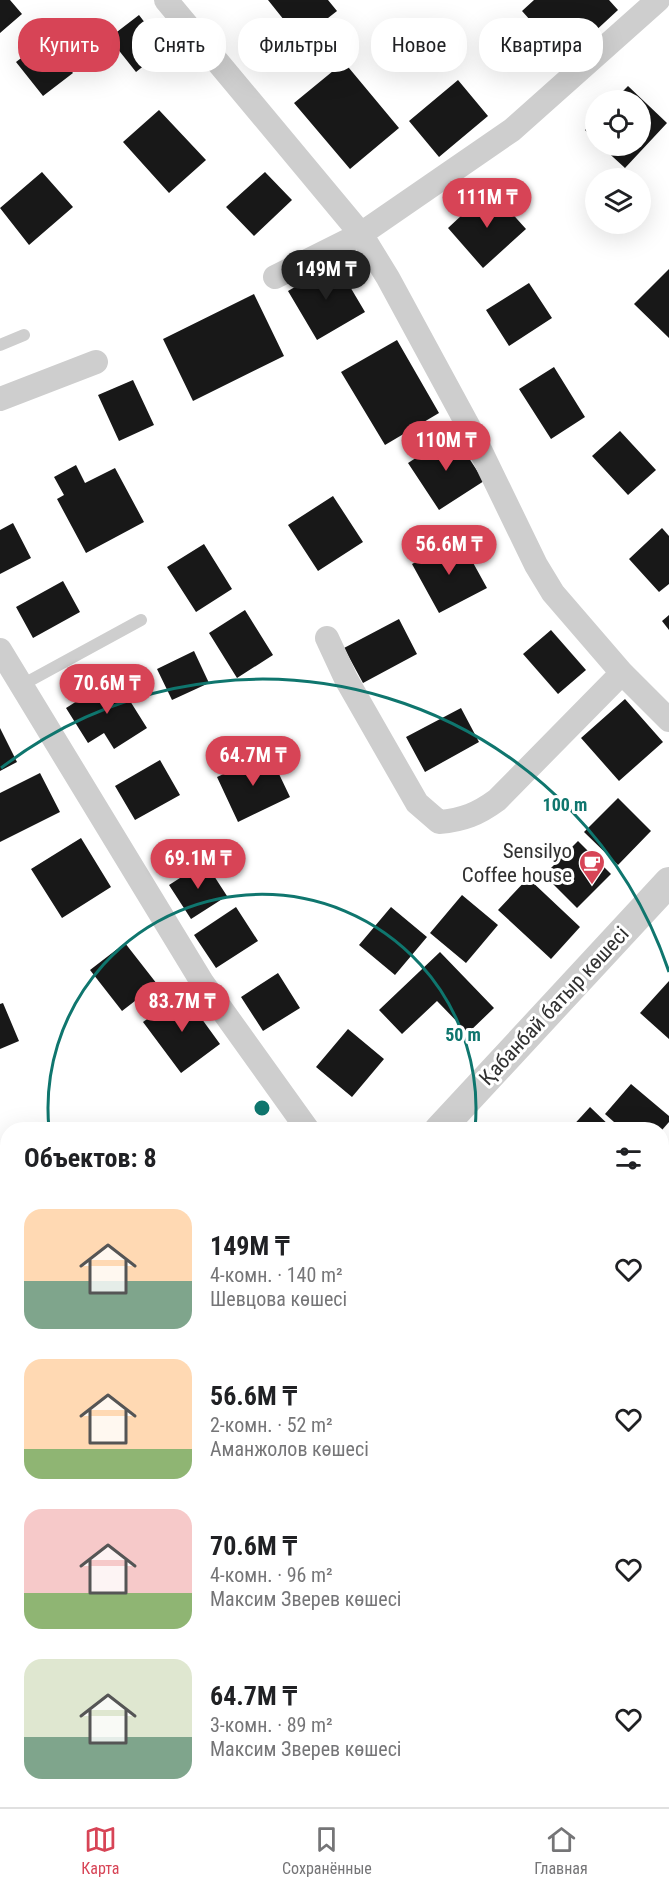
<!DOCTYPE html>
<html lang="ru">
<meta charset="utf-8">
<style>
:root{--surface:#fff;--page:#f6f6f6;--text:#202124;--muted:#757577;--line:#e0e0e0;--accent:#d74456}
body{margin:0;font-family:"Roboto Condensed",sans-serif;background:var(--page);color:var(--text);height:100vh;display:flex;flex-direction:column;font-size:22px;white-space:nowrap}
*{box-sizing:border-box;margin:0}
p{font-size:20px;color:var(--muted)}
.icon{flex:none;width:33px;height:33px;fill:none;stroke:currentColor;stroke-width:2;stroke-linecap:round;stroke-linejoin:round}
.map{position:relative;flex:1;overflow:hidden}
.details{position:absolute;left:0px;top:1122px;width:669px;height:686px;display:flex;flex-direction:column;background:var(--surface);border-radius:24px 24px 0 0;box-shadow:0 6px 24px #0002}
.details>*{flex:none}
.top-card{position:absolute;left:18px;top:18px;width:633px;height:54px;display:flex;gap:12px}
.controls{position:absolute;left:585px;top:90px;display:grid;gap:12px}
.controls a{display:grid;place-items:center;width:66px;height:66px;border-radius:50%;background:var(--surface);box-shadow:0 6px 24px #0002;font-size:30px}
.price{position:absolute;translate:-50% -51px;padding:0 14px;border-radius:21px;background:var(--accent);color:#fff;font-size:20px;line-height:39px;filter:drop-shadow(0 2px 3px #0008)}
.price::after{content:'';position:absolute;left:50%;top:36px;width:18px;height:14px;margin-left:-9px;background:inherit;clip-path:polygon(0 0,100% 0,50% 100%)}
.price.selected{background:#222;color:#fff}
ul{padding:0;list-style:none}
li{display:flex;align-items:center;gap:18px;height:150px;padding:0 24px}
li span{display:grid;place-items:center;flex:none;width:168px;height:120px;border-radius:18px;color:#555}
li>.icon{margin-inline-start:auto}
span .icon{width:72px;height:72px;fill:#fffc;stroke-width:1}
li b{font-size:26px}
h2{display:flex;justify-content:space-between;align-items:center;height:72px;padding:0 24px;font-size:26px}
.tag{padding:0 21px;border-radius:24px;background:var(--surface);box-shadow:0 6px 24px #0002;font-size:21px;line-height:54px}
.tag.selected{background:var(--accent);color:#fff}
.tabs{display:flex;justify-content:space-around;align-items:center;height:84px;border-top:2px solid var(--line);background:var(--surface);font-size:16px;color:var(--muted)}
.tabs a{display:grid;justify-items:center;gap:3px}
.tabs .selected{color:var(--accent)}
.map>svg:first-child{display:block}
</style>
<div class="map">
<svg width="669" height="1807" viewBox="0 0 669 1807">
<rect width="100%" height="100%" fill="#fff"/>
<path fill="#181818" d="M0,0H10L22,14L0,33Z
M268,0H328L337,11L300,40Z
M534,0H609L618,10L565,59L522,11Z
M139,15L165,49L136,72L109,38Z
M46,39L73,73L43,96L16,62Z
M344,62L399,128L350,169L294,103Z
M458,80L488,116L439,157L409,121Z
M628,86L667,123L625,168L601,146H640V100H614Z
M159,110L206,160L169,193L123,142Z
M596,119V140L585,130Z
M42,172L73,207L29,245L0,208Z
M265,172L292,200L254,236L226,207Z
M490,189L526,229L483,268L448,228Z
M336,263L365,312L317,340L288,291Z
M669,269V338L634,304Z
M529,283L552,318L509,346L486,310Z
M254,294L284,356L193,401L163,339Z
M397,340L439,413L385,445L341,372Z
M554,367L585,417L551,439L519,389Z
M133,380L154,425L119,441L98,395Z
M620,431L656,470L628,495L592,456Z
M453,434L484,481L439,510L408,463Z
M76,465L85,483L115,468L144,522L86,553L57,499L64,495L54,477Z
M333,496L363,542L318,571L288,525Z
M13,523L31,558L0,574V530Z
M662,528L669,536V584L659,592L629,559Z
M460,539L487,588L439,613L412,564Z
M204,544L232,589L196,612L167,567Z
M63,581L80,612L33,638L16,607Z
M245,610L273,655L237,678L209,633Z
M669,615V630L662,621Z
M399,619L417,654L363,683L344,648Z
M551,630L586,670L558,694L523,654Z
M194,651L209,683L172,700L157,669Z
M115,677L147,728L114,749L104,733L88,743L66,708Z
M625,699L663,742L619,781L581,738Z
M461,708L479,742L425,772L406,737Z
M0,728L17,762L0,771Z
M269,753L290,797L238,822L217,777Z
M160,760L180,795L135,820L115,786Z
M40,773L60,812L0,842V793Z
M618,798L651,831L618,865L584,832Z
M81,838L111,887L62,918L31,869Z
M578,841L611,874L577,908L544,875Z
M205,862L227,896L191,919L169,885Z
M528,878L580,927L551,959L498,910Z
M462,895L498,925L466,963L430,933Z
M236,907L258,941L216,968L194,935Z
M391,907L427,937L395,975L359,945Z
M125,943L157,984L122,1011L90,970Z
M440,952L494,1008L468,1033L437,1001L402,1034L379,1010Z
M278,973L300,1008L263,1031L241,997Z
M669,981V1039L640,1013Z
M183,993L220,1044L181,1073L143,1022Z
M3,1003L19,1041L0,1049V1004Z
M348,1029L384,1059L352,1097L316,1067Z
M631,1084L669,1116V1122L662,1130H623L605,1114Z
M590,1107L614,1130H569Z
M8,1164V1248L0,1239V1171Z
M662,1209L669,1219V1248L662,1254Z
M669,1263V1328L662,1319V1269Z
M8,1356V1505L0,1513V1364Z
M669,1512V1558L662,1549V1518Z
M662,1630L669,1640V1655L662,1661Z
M669,1668V1704L662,1695V1675Z"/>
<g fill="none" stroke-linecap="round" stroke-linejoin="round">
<path stroke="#cecece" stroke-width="12" d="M0,345L24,335
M20,686L141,620"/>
<path stroke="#cecece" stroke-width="24" d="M166,0L361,234L388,278L471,431L536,565L553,593L622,673L669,720
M275,277L361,234L512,130L658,0
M0,399L96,362
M327,638L346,679L417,803L439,822C463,820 478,814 497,800L622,673
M0,650L202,982L308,1130
M662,1193L669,1204
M662,1595L669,1605
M0,1773L8,1780
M30,1800L38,1807
M464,1800L469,1807"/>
<path stroke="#cecece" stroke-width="30" d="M439,1130L669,882
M0,1589L8,1581"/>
</g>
<g fill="none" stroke="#0f766e" stroke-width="3">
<path d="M49 1129A214 214 0 1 1 475 1129"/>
<path d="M1 768A429 429 0 0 1 669 972"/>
</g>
<defs>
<symbol id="cafe-pin" viewBox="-11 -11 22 30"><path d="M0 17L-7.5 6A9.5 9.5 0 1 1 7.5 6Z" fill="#d74456" stroke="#fff"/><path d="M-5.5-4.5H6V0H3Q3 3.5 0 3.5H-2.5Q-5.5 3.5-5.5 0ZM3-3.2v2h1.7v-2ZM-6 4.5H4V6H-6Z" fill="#fff"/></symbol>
</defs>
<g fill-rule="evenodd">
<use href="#cafe-pin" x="577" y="848" width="30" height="40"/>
</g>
<g text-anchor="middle" stroke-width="6" stroke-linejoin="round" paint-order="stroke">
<g font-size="21" fill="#313131" stroke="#fff" text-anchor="end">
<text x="572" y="858">Sensilyo<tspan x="572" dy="24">Coffee house</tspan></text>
</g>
<g font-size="21" fill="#313131" stroke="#fff">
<text transform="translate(554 1006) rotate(-47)" y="7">Қабанбай батыр көшесі</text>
</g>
</g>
<circle cx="262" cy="1108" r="9" fill="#0f766e" stroke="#fff" stroke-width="3"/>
<g font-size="18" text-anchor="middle" font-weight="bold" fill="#0f766e" stroke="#fff" stroke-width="6" stroke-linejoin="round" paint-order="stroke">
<text x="565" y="811">100 m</text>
<text x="463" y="1041">50 m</text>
</g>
</svg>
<div class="controls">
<a><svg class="icon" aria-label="locate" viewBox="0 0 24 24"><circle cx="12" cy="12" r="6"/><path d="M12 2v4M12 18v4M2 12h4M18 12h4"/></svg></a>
<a><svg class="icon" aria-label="layers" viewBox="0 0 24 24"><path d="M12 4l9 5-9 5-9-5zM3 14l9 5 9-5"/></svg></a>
</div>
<b class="price" style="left:487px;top:229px">111M ₸</b>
<b class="price selected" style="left:326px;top:301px">149M ₸</b>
<b class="price" style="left:446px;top:472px">110M ₸</b>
<b class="price" style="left:449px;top:576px">56.6M ₸</b>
<b class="price" style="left:107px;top:715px">70.6M ₸</b>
<b class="price" style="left:253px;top:787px">64.7M ₸</b>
<b class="price" style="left:198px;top:890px">69.1M ₸</b>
<b class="price" style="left:182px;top:1033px">83.7M ₸</b>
<div class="top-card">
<a class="tag selected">Купить</a>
<a class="tag">Снять</a>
<a class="tag">Фильтры</a>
<a class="tag">Новое</a>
<a class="tag">Квартира</a>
</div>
<section class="details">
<h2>Объектов: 8<svg class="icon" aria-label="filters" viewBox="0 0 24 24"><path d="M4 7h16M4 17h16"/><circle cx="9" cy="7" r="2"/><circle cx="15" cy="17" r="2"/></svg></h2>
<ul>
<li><span style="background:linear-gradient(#ffd9b3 60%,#7fa58c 0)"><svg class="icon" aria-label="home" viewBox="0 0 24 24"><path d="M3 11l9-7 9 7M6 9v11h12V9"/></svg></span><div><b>149M ₸</b><p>4-комн. · 140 m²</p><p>Шевцова көшесі</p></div><svg class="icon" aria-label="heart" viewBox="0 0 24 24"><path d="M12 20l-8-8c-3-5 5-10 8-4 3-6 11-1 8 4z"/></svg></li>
<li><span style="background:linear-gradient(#ffd9b3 75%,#8fb573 0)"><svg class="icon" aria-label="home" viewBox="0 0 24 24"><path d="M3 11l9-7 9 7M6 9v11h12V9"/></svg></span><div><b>56.6M ₸</b><p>2-комн. · 52 m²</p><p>Аманжолов көшесі</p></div><svg class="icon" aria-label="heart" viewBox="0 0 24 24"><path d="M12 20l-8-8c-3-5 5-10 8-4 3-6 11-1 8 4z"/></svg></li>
<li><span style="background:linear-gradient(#f6c9c9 70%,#8fb573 0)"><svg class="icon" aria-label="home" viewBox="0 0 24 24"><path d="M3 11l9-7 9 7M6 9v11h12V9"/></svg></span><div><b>70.6M ₸</b><p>4-комн. · 96 m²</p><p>Максим Зверев көшесі</p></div><svg class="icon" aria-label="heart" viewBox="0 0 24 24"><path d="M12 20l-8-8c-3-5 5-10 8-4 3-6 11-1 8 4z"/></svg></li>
<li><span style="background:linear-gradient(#dfe7d0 65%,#7fa58c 0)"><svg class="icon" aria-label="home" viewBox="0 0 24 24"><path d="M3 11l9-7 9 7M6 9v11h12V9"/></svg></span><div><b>64.7M ₸</b><p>3-комн. · 89 m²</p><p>Максим Зверев көшесі</p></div><svg class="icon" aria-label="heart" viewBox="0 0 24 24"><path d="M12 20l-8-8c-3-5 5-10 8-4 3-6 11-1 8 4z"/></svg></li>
</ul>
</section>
</div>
<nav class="tabs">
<a class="selected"><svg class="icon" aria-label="map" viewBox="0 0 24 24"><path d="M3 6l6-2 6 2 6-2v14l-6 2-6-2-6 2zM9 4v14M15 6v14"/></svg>Карта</a>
<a><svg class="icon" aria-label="saved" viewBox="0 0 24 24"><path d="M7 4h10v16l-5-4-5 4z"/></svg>Сохранённые</a>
<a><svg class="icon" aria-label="home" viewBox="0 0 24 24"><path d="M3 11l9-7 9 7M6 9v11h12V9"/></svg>Главная</a>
</nav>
